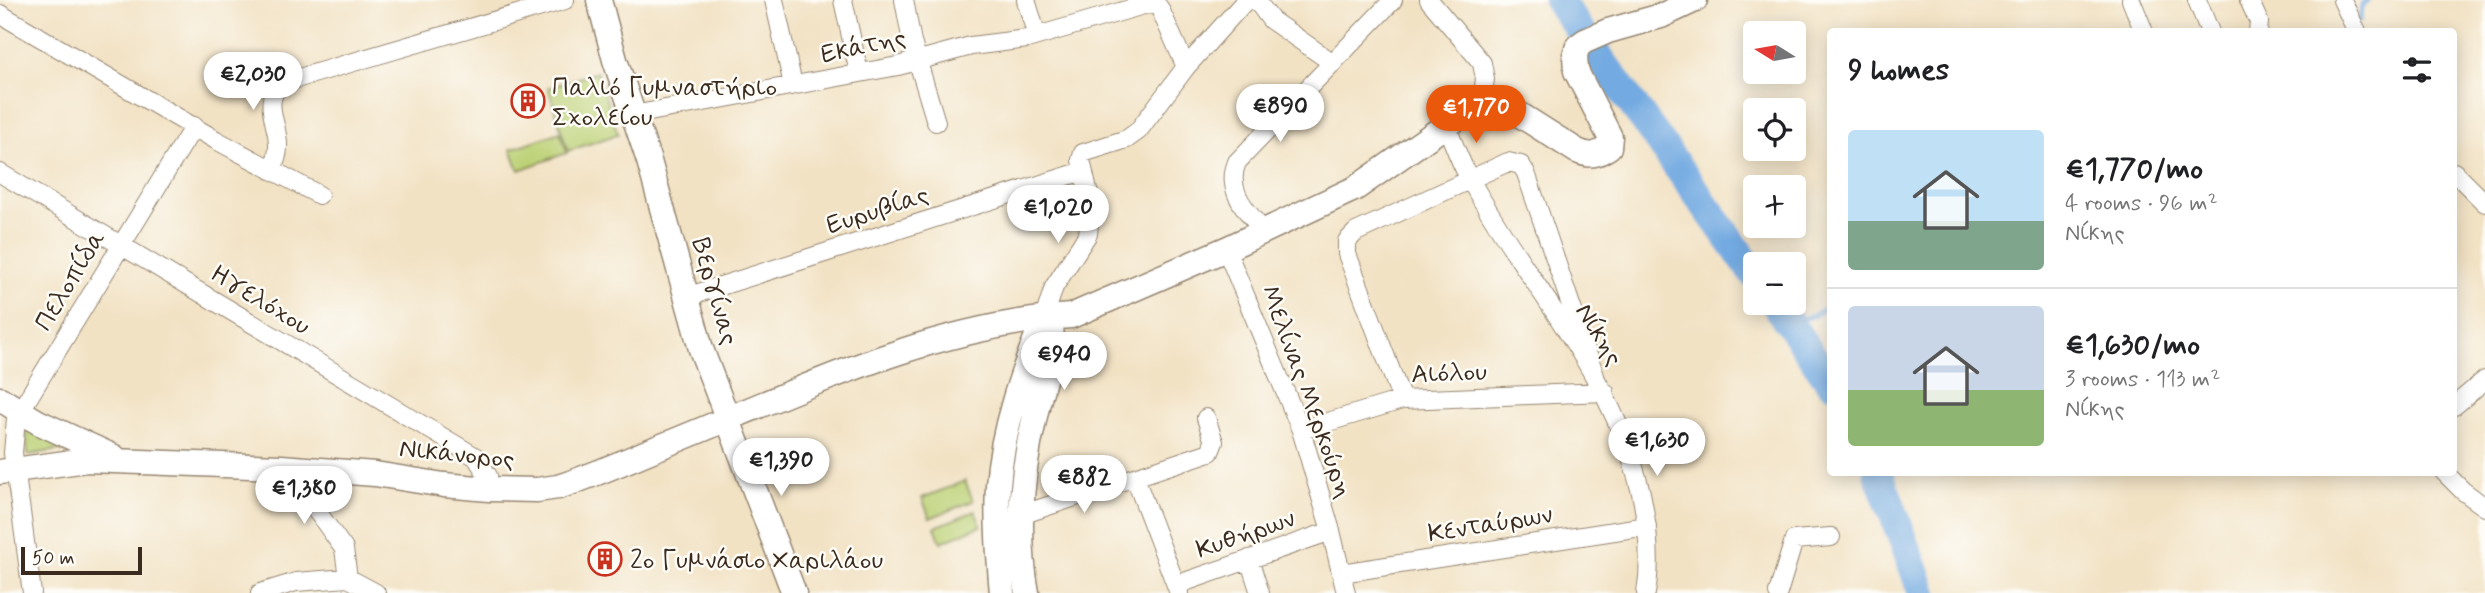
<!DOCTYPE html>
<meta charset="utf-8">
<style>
:root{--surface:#fff;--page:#f6f6f6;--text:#202124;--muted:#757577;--line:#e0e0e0;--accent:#ea580c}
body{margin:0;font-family:Mynerve,sans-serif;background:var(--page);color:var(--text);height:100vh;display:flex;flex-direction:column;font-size:26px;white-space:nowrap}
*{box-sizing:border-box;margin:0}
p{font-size:23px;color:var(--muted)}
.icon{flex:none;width:38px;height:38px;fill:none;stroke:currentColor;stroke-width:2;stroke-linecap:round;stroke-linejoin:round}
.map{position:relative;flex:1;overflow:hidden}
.sheet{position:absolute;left:1827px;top:28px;width:630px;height:448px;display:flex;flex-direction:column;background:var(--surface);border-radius:7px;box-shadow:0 4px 18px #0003}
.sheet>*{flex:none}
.needle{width:46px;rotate:281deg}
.tools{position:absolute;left:1743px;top:21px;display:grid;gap:14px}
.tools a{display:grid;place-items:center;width:63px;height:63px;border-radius:7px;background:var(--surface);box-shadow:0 4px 18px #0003;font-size:35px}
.scale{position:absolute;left:21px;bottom:18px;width:121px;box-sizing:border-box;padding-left:7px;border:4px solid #3b2a1e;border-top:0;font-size:19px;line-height:24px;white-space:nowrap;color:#3b2a1e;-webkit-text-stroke:5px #fdfcf7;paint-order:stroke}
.price{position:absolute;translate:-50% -60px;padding:0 16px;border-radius:24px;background:#fff;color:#222;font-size:23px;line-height:46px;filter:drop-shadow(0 2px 4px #0008)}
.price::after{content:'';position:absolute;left:50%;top:42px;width:21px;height:16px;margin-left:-10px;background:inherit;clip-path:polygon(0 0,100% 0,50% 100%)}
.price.selected{background:var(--accent);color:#fff}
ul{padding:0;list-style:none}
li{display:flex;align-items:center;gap:21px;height:175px;padding:0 21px}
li+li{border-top:2px solid var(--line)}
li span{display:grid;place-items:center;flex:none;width:196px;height:140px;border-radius:7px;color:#555}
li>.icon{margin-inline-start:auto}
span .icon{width:84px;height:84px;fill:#fffc;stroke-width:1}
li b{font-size:30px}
h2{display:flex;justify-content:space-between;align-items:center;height:84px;padding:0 21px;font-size:30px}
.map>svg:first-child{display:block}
</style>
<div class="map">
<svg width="2485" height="593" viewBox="0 0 2485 593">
<rect width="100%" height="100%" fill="#fdfcf7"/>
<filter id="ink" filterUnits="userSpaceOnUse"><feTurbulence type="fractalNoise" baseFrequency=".0143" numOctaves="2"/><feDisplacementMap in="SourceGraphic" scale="14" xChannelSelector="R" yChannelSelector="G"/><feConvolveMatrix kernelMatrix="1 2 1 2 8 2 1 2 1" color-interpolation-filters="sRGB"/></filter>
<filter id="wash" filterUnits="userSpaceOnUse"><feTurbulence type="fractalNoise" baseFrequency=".00686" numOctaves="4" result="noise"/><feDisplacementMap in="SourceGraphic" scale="28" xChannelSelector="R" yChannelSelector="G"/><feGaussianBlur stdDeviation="1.57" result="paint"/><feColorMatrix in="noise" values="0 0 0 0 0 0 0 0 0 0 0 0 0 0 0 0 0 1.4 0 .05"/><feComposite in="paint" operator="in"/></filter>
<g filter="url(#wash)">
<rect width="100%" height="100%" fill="#f2e2c4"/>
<path fill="#bbd073" stroke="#7b7d48" stroke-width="2" d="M597,72L618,134L568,151L548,88Z
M560,132L567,153L519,170L511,149Z
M26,428L64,449L28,455Z
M965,481L973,501L930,518L922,498Z
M975,511L981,526L941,542L935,527Z"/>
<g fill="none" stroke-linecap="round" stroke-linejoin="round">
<path stroke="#73aae1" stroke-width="5" d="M2360,20L2362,4L2369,0
M1788,322L1813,316L1830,306"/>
<path stroke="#73aae1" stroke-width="30" d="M1558,0L1755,275
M1775,303L1830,382
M1878,472L1923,593"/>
</g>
</g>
<g filter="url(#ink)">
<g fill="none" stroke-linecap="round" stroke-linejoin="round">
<defs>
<path id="street" d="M774,0L793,85
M843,0L859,73
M904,0L912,42L936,122
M1026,0L1037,36
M1256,0L1271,20L1333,63
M1429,0L1482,63L1485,79L1481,106
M2131,0L2144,32
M2197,0L2210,32
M2249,0L2259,22L2258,32
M2342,0L2357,32
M0,14L216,140L319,195
M633,115L898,66L971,46L1027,39L1147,4L1158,6L1160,9L1186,67
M1446,125C1454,144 1461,165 1472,183C1531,289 1612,371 1641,493C1648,526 1652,559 1646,593
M271,170C293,135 254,107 282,83L565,0
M2454,172L2485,203
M0,173L476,457L488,476
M1264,232C1247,211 1225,191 1237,162L1393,0
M1226,249L1301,430L1331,531L1346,593
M686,297L1083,171
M1044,318L1054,287L1088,234L1091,204L1081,160L1083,153L1127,139L1138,131L1186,67L1246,0
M1402,400L1347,254V241L1356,232L1508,162L1521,165L1526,173L1595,376
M2454,406L2485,380
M1301,430L1402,400L1605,392
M281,467L319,514L344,549L348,578
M2444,472L2463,491L2485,507
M1135,478L1179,593
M1021,515L1210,452L1214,442L1206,418
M1249,559L1260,593
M1341,573L1647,526
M1176,585L1331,531
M32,593L13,453L16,418L194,126
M260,593L296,582L348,578L376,593
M1778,593L1794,540L1831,537"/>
<path id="secondary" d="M599,0L615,60L649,161L701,349L794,593
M0,399L38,422L114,457
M0,472L87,460L281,467L375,474L444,485L489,489L537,490L558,487C593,476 627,460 662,446C794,393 927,326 1071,316L1226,249L1356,188L1446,125L1481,106L1505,107L1514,111L1577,151C1591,157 1597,155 1609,147L1610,137L1576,71L1575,55L1578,46L1585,41L1608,31L1661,16L1695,0
M1002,593C999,557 996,521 998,485C1002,427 1023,371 1044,318
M1027,593C1016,534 1021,474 1035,416C1040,391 1049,367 1052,342L1051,324L1044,318"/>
</defs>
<use href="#street" stroke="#968671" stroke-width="20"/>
<use href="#secondary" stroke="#968671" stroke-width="27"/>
<use href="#street" stroke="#fff" stroke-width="18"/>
<use href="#secondary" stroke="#fff" stroke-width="24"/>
</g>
</g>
<defs>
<symbol id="building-ring" viewBox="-11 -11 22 22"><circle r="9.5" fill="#fdfcf7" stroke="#c8321e" stroke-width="1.5"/><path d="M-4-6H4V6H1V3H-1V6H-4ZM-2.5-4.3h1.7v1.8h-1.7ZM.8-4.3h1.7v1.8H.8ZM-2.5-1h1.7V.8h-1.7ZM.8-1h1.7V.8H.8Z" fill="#c8321e"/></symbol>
</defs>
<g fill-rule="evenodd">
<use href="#building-ring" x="509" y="82" width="38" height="38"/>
<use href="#building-ring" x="586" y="540" width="38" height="38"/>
</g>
<g text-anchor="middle" stroke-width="5" stroke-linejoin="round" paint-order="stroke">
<g font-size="26" fill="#3b2a1e" stroke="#fdfcf7">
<text transform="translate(863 45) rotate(-12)" y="9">Εκάτης</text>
<text transform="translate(877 209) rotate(-18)" y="9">Ευρυβίας</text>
<text transform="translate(69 280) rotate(-59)" y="9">Πελοπίδα</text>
<text transform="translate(716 291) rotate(74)" y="9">Βεργίνας</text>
<text transform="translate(261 299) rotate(31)" y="9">Ηγελόχου</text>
<text transform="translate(1600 334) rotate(59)" y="9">Νίκης</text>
<text transform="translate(1449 372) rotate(-2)" y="9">Αιόλου</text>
<text transform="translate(1308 391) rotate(70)" y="9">Μελίνας Μερκούρη</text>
<text transform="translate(457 453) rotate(6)" y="9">Νικάνορος</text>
<text transform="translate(1490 523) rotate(-9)" y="9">Κενταύρων</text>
<text transform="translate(1245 533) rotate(-19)" y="9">Κυθήρων</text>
</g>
<g font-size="26" fill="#3b2a1e" stroke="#fdfcf7" text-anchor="start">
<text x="552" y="95">Παλιό Γυμναστήριο<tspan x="552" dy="30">Σχολείου</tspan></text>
<text x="630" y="568">2ο Γυμνάσιο Χαριλάου</text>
</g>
</g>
</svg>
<div class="tools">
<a><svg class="needle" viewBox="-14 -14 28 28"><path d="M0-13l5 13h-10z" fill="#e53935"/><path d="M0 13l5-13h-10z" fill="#757577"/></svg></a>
<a><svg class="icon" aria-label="locate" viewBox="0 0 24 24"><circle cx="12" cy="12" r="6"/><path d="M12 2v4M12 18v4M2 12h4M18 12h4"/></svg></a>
<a>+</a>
<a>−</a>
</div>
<div class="scale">50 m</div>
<b class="price" style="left:253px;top:112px">€2,030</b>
<b class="price" style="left:1280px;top:144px">€890</b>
<b class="price selected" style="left:1476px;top:145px">€1,770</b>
<b class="price" style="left:1058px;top:245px">€1,020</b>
<b class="price" style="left:1064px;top:392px">€940</b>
<b class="price" style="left:1657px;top:478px">€1,630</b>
<b class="price" style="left:781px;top:498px">€1,390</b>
<b class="price" style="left:1084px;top:515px">€882</b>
<b class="price" style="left:304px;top:526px">€1,380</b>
<section class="sheet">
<h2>9 homes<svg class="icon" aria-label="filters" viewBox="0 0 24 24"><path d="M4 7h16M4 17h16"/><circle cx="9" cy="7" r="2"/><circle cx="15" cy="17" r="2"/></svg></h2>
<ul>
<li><span style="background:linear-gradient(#bfe0f5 65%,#7fa58c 0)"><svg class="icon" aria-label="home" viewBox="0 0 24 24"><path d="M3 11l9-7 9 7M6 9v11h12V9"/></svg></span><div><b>€1,770/mo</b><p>4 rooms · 96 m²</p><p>Νίκης</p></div></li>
<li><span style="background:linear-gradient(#c9d6e8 60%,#8fb573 0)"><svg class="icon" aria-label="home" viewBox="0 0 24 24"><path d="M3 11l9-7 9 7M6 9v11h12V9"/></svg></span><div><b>€1,630/mo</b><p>3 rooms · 113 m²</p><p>Νίκης</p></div></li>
</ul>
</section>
</div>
